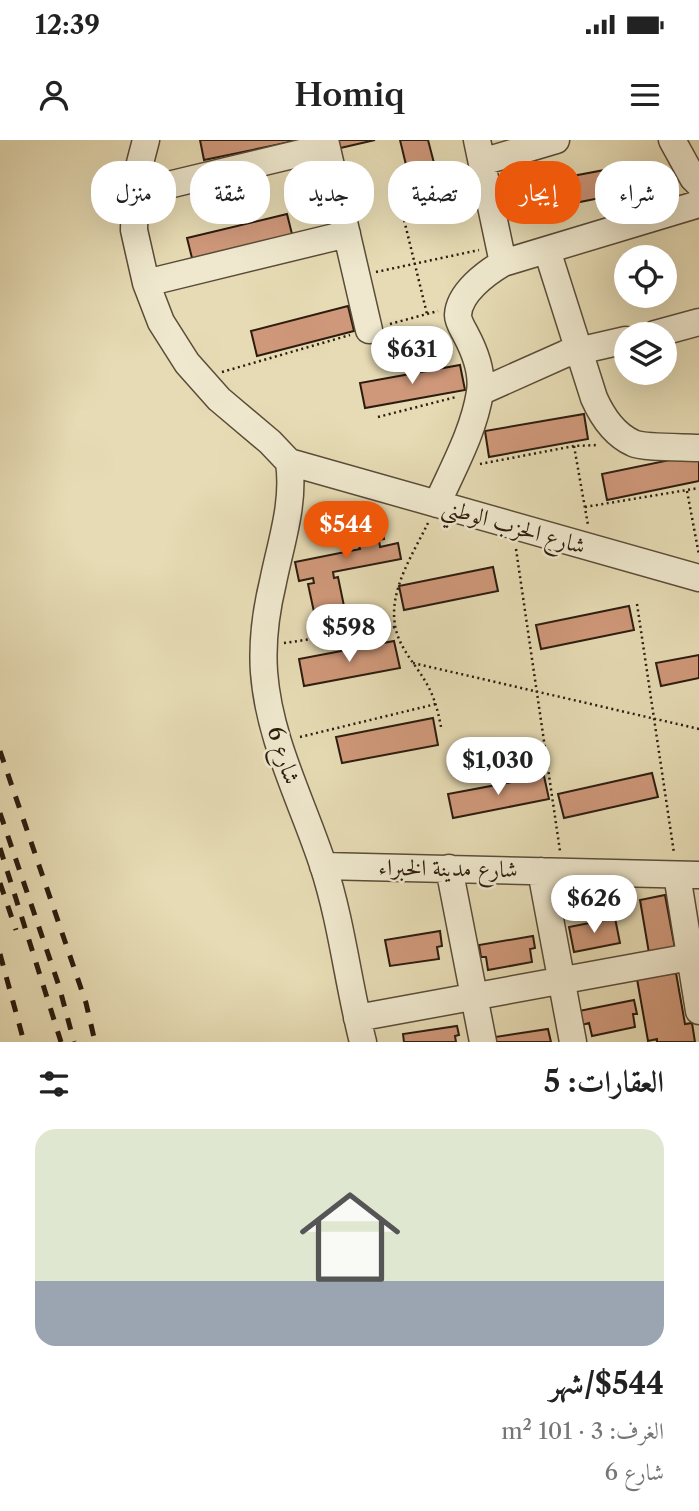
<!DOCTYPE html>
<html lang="ar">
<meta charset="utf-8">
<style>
:root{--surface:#fff;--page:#f2f2f2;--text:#222;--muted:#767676;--accent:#ea580c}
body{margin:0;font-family:"Libre Caslon Text",Amiri,serif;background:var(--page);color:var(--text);direction:rtl;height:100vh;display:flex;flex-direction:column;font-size:26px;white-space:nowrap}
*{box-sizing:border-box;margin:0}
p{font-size:23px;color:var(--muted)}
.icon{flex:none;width:38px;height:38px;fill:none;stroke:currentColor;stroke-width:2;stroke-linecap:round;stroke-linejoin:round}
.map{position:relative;height:902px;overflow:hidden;direction:ltr}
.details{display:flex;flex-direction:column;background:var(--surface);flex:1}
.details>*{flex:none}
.guide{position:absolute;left:21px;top:21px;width:658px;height:63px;direction:rtl;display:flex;gap:14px}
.controls{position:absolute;left:614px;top:105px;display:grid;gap:14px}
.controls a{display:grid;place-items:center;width:63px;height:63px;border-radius:50%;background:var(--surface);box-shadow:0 7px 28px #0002;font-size:35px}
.price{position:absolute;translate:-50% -60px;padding:0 16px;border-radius:24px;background:#fff;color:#222;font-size:23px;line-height:46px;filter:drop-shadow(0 2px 4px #0008)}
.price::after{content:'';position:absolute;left:50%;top:42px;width:21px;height:16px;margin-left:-10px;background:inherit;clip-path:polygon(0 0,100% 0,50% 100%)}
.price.on{background:var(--accent);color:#fff}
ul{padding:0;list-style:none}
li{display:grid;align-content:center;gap:14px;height:371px;padding:0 35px}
li span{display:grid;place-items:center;height:217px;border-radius:21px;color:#555}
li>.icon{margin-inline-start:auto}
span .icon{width:126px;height:126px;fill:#fffc;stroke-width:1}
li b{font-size:30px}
h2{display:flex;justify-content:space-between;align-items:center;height:84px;padding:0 35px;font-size:30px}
.pill{padding:0 24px;border-radius:28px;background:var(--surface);box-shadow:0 7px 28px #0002;font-size:24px;line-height:63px}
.pill.on{background:var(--accent);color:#fff}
.status{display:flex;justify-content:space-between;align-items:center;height:49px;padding:0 35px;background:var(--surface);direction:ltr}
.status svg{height:19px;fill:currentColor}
header{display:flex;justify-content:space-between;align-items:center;height:91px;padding:0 35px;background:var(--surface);font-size:32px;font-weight:600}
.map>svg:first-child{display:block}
</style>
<div class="status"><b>12:39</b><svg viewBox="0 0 49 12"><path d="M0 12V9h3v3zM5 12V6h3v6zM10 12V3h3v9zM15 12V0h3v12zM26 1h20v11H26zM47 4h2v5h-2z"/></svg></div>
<header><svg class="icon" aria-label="menu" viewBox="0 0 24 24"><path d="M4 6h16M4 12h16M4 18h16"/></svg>Homiq<svg class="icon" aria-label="person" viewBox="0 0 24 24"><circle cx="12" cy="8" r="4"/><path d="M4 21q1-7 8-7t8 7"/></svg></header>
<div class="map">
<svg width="699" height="902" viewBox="0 0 699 902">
<rect width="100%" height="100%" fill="#e6dbb4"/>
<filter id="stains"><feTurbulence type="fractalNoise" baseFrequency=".00286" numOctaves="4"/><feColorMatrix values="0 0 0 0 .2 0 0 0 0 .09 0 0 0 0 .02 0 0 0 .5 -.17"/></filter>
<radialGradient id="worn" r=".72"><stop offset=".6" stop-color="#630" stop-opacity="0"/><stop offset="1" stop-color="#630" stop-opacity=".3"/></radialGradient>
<path fill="#cf987a" stroke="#2c1c0f" stroke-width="2" d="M200,0H300L204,20Z
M334,0H375L336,9Z
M400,0H428L434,23L407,29Z
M615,28L620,54L520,74L514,47Z
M287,74L293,98L193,122L187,98Z
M348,166L354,191L257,216L251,191Z
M460,225L465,250L365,268L360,243Z
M584,274L588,299L489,317L485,291Z
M699,314V341L607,360L602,334Z
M378,369L384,399L379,400L380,407L398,403L401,419L333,432L334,438L338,437L344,466L314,472L308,444L314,443L313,438L299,441L295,422L360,409L358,403L356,404L350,374Z
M493,427L498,451L404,470L399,446Z
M629,466L634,490L541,509L536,485Z
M394,501L400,528L304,546L299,519Z
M699,515V538L661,546L656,523Z
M433,578L438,605L342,623L336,597Z
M652,633L658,657L564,678L558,654Z
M544,636L549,659L453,678L448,654Z
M665,755L676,814L650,819L640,760Z
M615,778L620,803L574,812L569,787Z
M440,791L442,806L437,807L439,819L390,826L385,800Z
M533,796L535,808L530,809L532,822L488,830L486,817H481L479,805Z
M676,833L685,884L692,883L695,902H657V899L648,901L637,839Z
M634,860L637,874H633L635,887L592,896L589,883L582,885L579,871Z
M457,886L459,895L455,896L456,902H404L403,894Z
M548,889L551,902H496L495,897Z"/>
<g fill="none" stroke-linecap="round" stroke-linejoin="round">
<defs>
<path id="minor" d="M146,0L140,23L135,53L134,90L146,143L161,182L187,223L219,259L270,302L289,322
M325,0L369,190
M477,0L503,123
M672,0L693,38L699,44
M482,22L556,0
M135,53L326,7
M547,110L594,258C602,276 613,294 633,303C643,308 685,307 699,308
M146,143L347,94
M655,194L699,182
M480,252L565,214L626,200
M289,322C295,363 281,402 273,442C266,471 262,503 264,532C269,600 302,661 323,725C342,783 348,844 363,902
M289,322L699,438
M437,364C453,328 474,291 480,252C483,232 475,212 466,195C463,189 458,182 458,175C459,153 486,133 503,123L699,64
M323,726L699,735
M449,728L483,902
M541,731L573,902
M677,735L699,871
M357,878L690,817"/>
</defs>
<use href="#minor" stroke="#5a4c38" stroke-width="29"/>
<path stroke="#2c1c0f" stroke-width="2.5" stroke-dasharray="2 3.5" stroke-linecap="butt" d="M399,59L427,174
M376,132L479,110
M390,184L438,171
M222,232L350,195
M378,277L456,257
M574,306L588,385
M480,324L574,306L598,305
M687,351L699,415
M585,367L699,348
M428,383C409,422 378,466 404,509C410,520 419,530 425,541C434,555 438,571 441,587
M516,409L560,711
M637,464L674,713
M284,503L395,487
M413,523L699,589
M300,597L436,564"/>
<use href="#minor" stroke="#efe8ce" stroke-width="26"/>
<path stroke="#2c1c0f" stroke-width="5" stroke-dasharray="12 12" stroke-linecap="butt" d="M0,611L86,863L95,902
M0,673L59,846L74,902
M0,708L61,902
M0,743L16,790
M0,814L24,902"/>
</g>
<g text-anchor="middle" stroke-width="5" stroke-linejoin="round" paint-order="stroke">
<g font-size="23" fill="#2c1c0f" stroke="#efe8ce">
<text transform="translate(514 386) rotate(16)" y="8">شارع الحزب الوطني</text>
<text transform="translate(284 615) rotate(72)" y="8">شارع 6</text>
<text transform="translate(448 728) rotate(1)" y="8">شارع مدينة الخبراء</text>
</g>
</g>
<rect width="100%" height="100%" filter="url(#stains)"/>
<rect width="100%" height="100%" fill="url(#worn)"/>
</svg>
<div class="controls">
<a><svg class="icon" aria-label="locate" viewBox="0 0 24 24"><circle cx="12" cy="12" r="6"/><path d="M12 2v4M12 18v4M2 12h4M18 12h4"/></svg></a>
<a><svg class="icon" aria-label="layers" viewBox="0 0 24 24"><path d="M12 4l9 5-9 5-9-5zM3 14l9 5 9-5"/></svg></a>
</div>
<b class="price" style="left:412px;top:246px">$631</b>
<b class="price on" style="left:346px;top:421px">$544</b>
<b class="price" style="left:349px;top:524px">$598</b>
<b class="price" style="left:498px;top:657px">$1,030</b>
<b class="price" style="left:594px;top:795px">$626</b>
<div class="guide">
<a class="pill">شراء</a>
<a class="pill on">إيجار</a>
<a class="pill">تصفية</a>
<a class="pill">جديد</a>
<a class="pill">شقة</a>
<a class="pill">منزل</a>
</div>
</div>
<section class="details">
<h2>العقارات: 5<svg class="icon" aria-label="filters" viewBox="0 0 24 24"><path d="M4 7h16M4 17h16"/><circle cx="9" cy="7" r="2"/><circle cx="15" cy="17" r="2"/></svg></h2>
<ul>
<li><span style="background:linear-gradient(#dfe7d0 70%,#9aa5b1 0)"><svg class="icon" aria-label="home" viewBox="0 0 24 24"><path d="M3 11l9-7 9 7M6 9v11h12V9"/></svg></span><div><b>$544/شهر</b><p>الغرف: 3 · 101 m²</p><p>شارع 6</p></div></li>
</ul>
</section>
